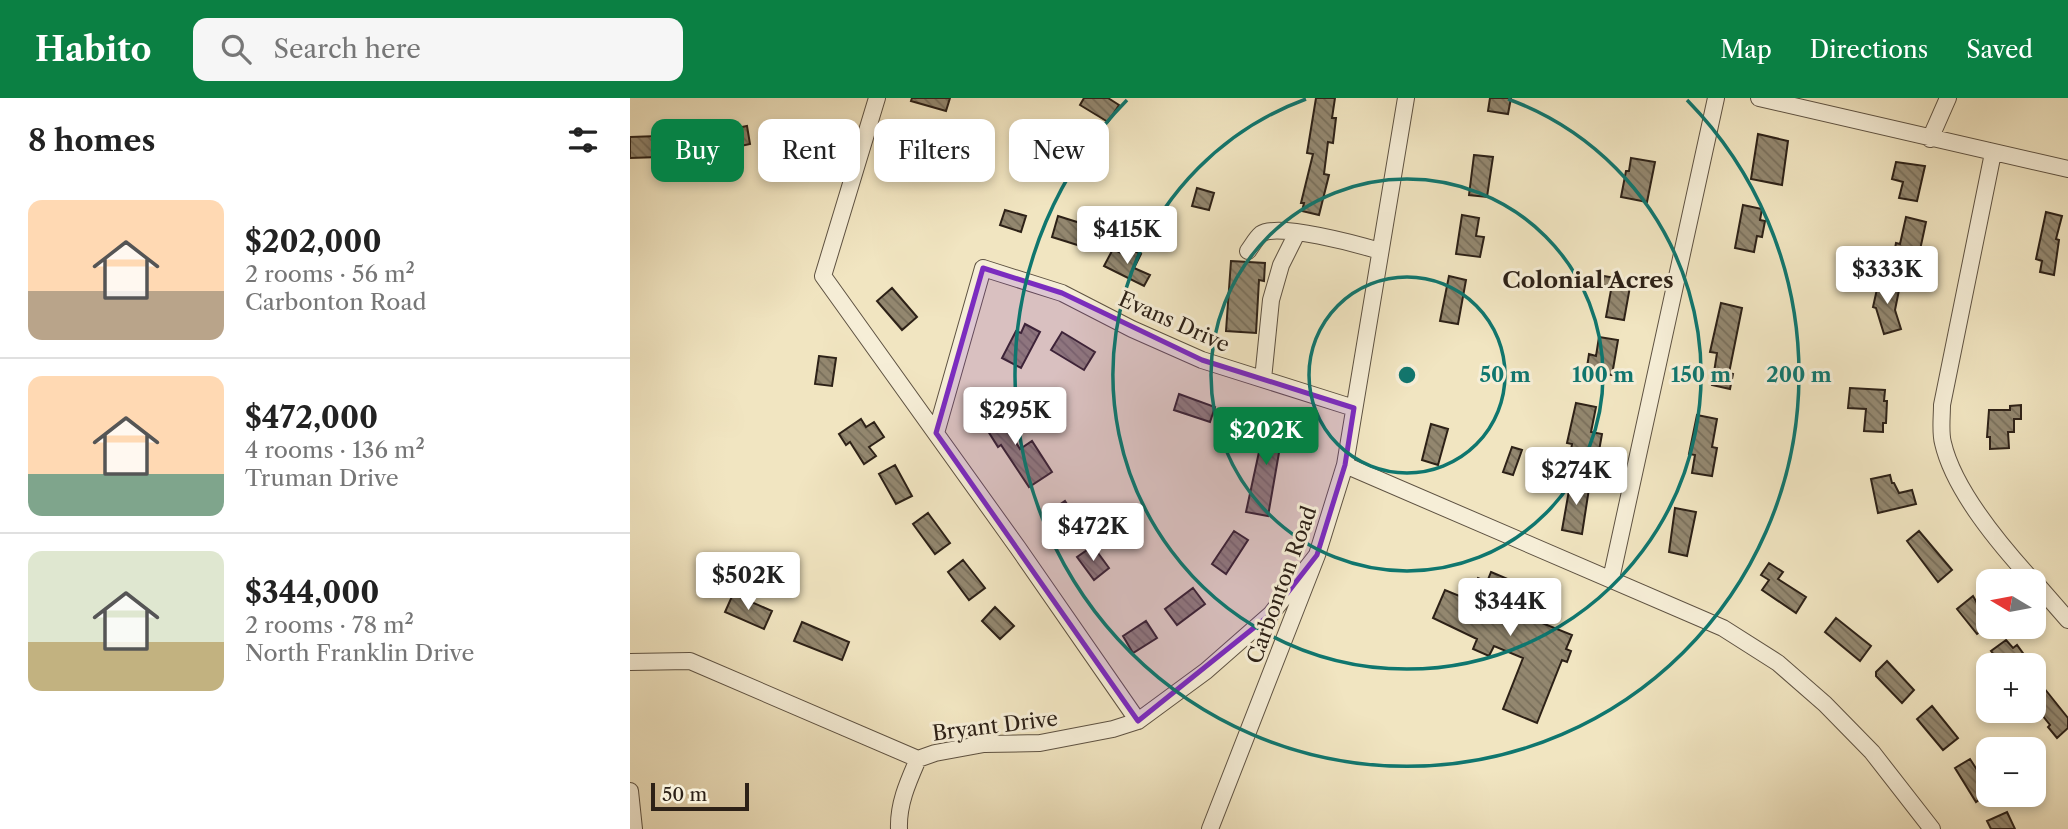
<!DOCTYPE html>
<meta charset="utf-8">
<style>
:root{--surface:#fff;--page:#f6f6f6;--text:#222;--muted:#767676;--line:#e0e0e0;--accent:#0b8043}
body{margin:0;font-family:"Libre Caslon Text",serif;background:var(--page);color:var(--text);height:100vh;display:flex;flex-direction:column;font-size:26px;white-space:nowrap}
*{box-sizing:border-box;margin:0}
p{font-size:23px;color:var(--muted)}
.icon{flex:none;width:38px;height:38px;fill:none;stroke:currentColor;stroke-width:2;stroke-linecap:round;stroke-linejoin:round}
.map{position:relative;flex:1;overflow:hidden}
.side{display:flex;flex-direction:column;background:var(--surface);width:630px}
.side>*{flex:none}
.guide{position:absolute;left:21px;top:21px;width:665px;height:63px;display:flex;gap:14px}
.needle{width:46px;rotate:280deg}
.tools{position:absolute;left:1346px;top:471px;display:grid;gap:14px}
.tools a{display:grid;place-items:center;width:70px;height:70px;border-radius:14px;background:var(--surface);box-shadow:0 4px 10px #0003;font-size:35px}
.scale{position:absolute;left:21px;bottom:18px;width:98px;box-sizing:border-box;padding-left:7px;border:4px solid #2d2117;border-top:0;font-size:19px;line-height:24px;white-space:nowrap;color:#2d2117;-webkit-text-stroke:5px #f6eed7;paint-order:stroke}
.price{position:absolute;translate:-50% -60px;padding:0 16px;border-radius:7px;background:#fff;color:#222;font-size:23px;line-height:46px;filter:drop-shadow(0 2px 4px #0008)}
.price::after{content:'';position:absolute;left:50%;top:42px;width:21px;height:16px;margin-left:-10px;background:inherit;clip-path:polygon(0 0,100% 0,50% 100%)}
.price.on{background:var(--accent);color:#fff}
ul{padding:0;list-style:none}
li{display:flex;align-items:center;gap:21px;height:175px;padding:0 28px}
li+li{border-top:2px solid var(--line)}
li span{display:grid;place-items:center;flex:none;width:196px;height:140px;border-radius:14px;color:#555}
li>.icon{margin-inline-start:auto}
span .icon{width:84px;height:84px;fill:#fffc;stroke-width:1}
li b{font-size:30px}
h2{display:flex;justify-content:space-between;align-items:center;height:84px;padding:0 28px;font-size:30px}
.tag{padding:0 24px;border-radius:14px;background:var(--surface);box-shadow:0 4px 10px #0003;font-size:24px;line-height:63px}
.tag.on{background:var(--accent);color:#fff}
header{display:flex;align-items:center;gap:42px;box-sizing:border-box;height:98px;padding:0 35px;background:var(--accent);color:#fff}
header strong{font-size:33px}
nav{display:flex;gap:38px;margin-inline-start:auto;font-size:24px}
.search{width:490px;height:63px;background:var(--page);display:flex;align-items:center;gap:18px;box-sizing:border-box;padding:0 24px;border-radius:14px;color:var(--muted);font-size:26px}
main{display:flex;flex:1;min-height:0}
.map>svg:first-child{display:block}
</style>
<header>
<strong>Habito</strong>
<div class="search"><svg class="icon" aria-label="search" viewBox="0 0 24 24"><circle cx="10" cy="10" r="6"/><path d="M15 15l6 6"/></svg>Search here</div>
<nav><a>Map</a><a>Directions</a><a>Saved</a></nav>
</header>
<main>
<section class="side">
<h2>8 homes<svg class="icon" aria-label="filters" viewBox="0 0 24 24"><path d="M4 7h16M4 17h16"/><circle cx="9" cy="7" r="2"/><circle cx="15" cy="17" r="2"/></svg></h2>
<ul>
<li><span style="background:linear-gradient(#ffd9b3 65%,#b9a48a 0)"><svg class="icon" aria-label="home" viewBox="0 0 24 24"><path d="M3 11l9-7 9 7M6 9v11h12V9"/></svg></span><div><b>$202,000</b><p>2 rooms · 56 m²</p><p>Carbonton Road</p></div></li>
<li><span style="background:linear-gradient(#ffd9b3 70%,#7fa58c 0)"><svg class="icon" aria-label="home" viewBox="0 0 24 24"><path d="M3 11l9-7 9 7M6 9v11h12V9"/></svg></span><div><b>$472,000</b><p>4 rooms · 136 m²</p><p>Truman Drive</p></div></li>
<li><span style="background:linear-gradient(#dfe7d0 65%,#c2b280 0)"><svg class="icon" aria-label="home" viewBox="0 0 24 24"><path d="M3 11l9-7 9 7M6 9v11h12V9"/></svg></span><div><b>$344,000</b><p>2 rooms · 78 m²</p><p>North Franklin Drive</p></div></li>
</ul>
</section>
<div class="map">
<svg width="1438" height="731" viewBox="0 0 1438 731">
<defs>
<pattern id="building-back-hatch" width="6" height="6" patternUnits="userSpaceOnUse" patternTransform="scale(1.75)"><rect width="6" height="6" fill="#93876f"/><path d="M-1 5l2 2M0 0l6 6M5-1l2 2" fill="none" stroke="#786e5a"/></pattern>
</defs>
<rect width="100%" height="100%" fill="#f1e5c1"/>
<filter id="stains"><feTurbulence type="fractalNoise" baseFrequency=".00286" numOctaves="4"/><feColorMatrix values="0 0 0 0 .2 0 0 0 0 .09 0 0 0 0 .02 0 0 0 .5 -.17"/></filter>
<radialGradient id="worn" r=".72"><stop offset=".6" stop-color="#630" stop-opacity="0"/><stop offset="1" stop-color="#630" stop-opacity=".3"/></radialGradient>
<path fill="url(#building-back-hatch)" stroke="#2d2117" stroke-width="2" d="M282,0H320L316,13L281,3Z
M454,0H478L489,7L478,24L450,7Z
M686,0H705L702,20H706L703,45L698,44L694,76L699,77L689,117L672,113L674,105H671L683,56L677,55Z
M860,0H881L878,16L858,13Z
M101,27L102,31L117,28L120,46L78,55L74,39L88,36L87,30Z
M292,28L313,36L301,73L279,65Z
M1128,36L1158,43L1152,87L1121,81Z
M28,38L29,59L0,60V39Z
M844,57L863,59L857,99L839,97Z
M1001,60L1025,64L1017,104L991,99L996,73H999Z
M1266,64L1295,68L1287,103L1269,100L1273,84L1262,81Z
M567,90L584,95L579,112L562,108Z
M1113,107L1132,111L1130,122L1135,123L1132,139L1127,138L1124,154L1105,150Z
M375,112L396,118L391,134L370,127Z
M1416,114L1432,118L1426,141L1429,142L1424,177L1410,174L1412,163L1406,161Z
M832,117L849,120L846,138L854,139L850,159L826,156Z
M428,118L466,130L460,151L422,139Z
M1276,119L1296,124L1287,166L1263,161L1266,145L1270,146Z
M498,150L511,156L504,170L520,177L514,188L474,168L483,151L495,157Z
M601,163L635,165L634,183L629,182L626,235L596,233Z
M819,178L836,182L828,226L810,223Z
M974,178L1001,183L994,222L976,219L981,192L972,190Z
M1249,182L1270,187L1265,212L1271,231L1254,236L1246,210L1243,209Z
M262,190L287,219L272,232L247,203Z
M1091,205L1112,210L1099,275L1103,276L1100,291L1082,287L1087,255L1080,254Z
M395,226L410,234L391,270L372,260L386,233L391,235Z
M432,234L465,254L454,272L421,252Z
M969,239L988,242L982,277L963,274V270L957,269L959,256L966,258Z
M189,258L206,260L202,288L185,286Z
M1220,290L1255,292L1254,303H1257L1256,325H1253V334L1234,333L1236,311L1218,310Z
M549,296L585,309L580,324L544,312Z
M361,304L390,351L402,343L422,374L399,389L371,347L368,349L346,314Z
M946,305L966,309L961,334L972,336L967,364L940,358L942,346L937,345Z
M1391,307V321H1384V334H1378L1379,350L1360,351V339H1357L1359,312H1380V308Z
M637,317L655,320L638,418L616,414Z
M1067,317L1087,321L1082,349L1087,350L1082,378L1062,375L1065,357L1059,356Z
M231,321L236,329L244,324L254,339L239,349L246,358L234,366L220,344L216,347L209,336Z
M801,326L818,331L808,367L792,362Z
M882,349L892,352L883,377L873,374Z
M265,367L282,398L266,406L249,376Z
M1260,377L1262,385H1264L1269,395L1282,392L1286,406L1248,415L1241,381Z
M941,381L960,384L952,436L932,432Z
M435,403L450,425L435,436L419,414Z
M1045,410L1066,414L1057,458L1039,454Z
M298,415L320,445L305,456L283,426Z
M604,433L618,442L596,476L582,466Z
M1289,433L1322,472L1308,484L1277,443Z
M463,448L479,470L464,482L447,459Z
M333,462L355,490L339,502L318,474Z
M1139,465L1153,474L1148,481L1176,499L1166,515L1132,492L1139,482L1131,477Z
M861,474L899,490L895,499L904,503L897,519L942,537L936,551L941,553L937,564L932,562L907,625L873,611L893,560L864,548L859,558L843,551L847,541L803,520L815,492L839,502L848,480L857,484Z
M563,490L575,506L547,527L535,511Z
M103,496L142,513L134,531L95,514Z
M1343,498L1347,505L1350,502L1358,512V528L1347,536L1327,511Z
M365,509L384,528L370,541L352,523Z
M1206,520L1241,548L1230,563L1195,534Z
M516,523L527,540L503,555L493,538Z
M172,524L219,544L212,562L164,543Z
M1376,542L1383,550L1387,547L1395,558L1391,560L1396,567H1372L1361,553Z
M1257,563L1284,592L1272,605L1246,578V574Z
M1414,590L1438,620V630L1427,640L1418,629L1420,627L1404,607V599Z
M1302,608L1328,640L1313,652L1287,621Z
M1340,661L1358,689V696L1346,704L1325,670Z
M1377,714L1385,731H1361L1357,723Z"/>
<g fill="none" stroke-linecap="round" stroke-linejoin="round">
<defs>
<path id="minor" d="M247,0L193,178L388,450L508,623
M1129,0L1438,71
M1300,41L1318,0
M1363,55L1312,307C1312,319 1310,334 1313,345C1324,393 1371,448 1403,483
M618,153C622,148 626,140 631,136C647,124 730,147 750,153
M633,281L641,202L651,167L667,135
M306,335L353,170L432,195L502,231L572,262L724,310
M715,367L1093,530L1148,565L1195,606L1242,654L1302,731
M981,481L1086,0
M1404,483L1438,522
M0,564L60,563L288,661L305,655L354,646L410,645L483,631L508,623L576,573L641,516L687,457
M0,693L4,731
M269,731C268,706 278,684 288,661
M580,731L687,457L715,367L776,0"/>
</defs>
<use href="#minor" stroke="#5e5242" stroke-width="18"/>
<use href="#minor" stroke="#f6eed7" stroke-width="16"/>
</g>
<path fill="#7b2cbf" fill-opacity="0.2" stroke="#7b2cbf" stroke-width="5" stroke-linejoin="round" d="M353,170L432,195L572,262L724,310L715,367L687,457L641,516L508,623L306,335Z"/>
<g fill="none" stroke="#0f766e" stroke-width="3.5">
<circle cx="777" cy="277" r="98"/>
<circle cx="777" cy="277" r="196"/>
<path d="M878 1A294 294 0 1 1 676 1"/>
<path d="M1057 2A392 392 0 1 1 497 2"/>
</g>
<g text-anchor="middle" stroke-width="6" stroke-linejoin="round" paint-order="stroke">
<g font-size="21" fill="#2d2117" stroke="#f6eed7">
<text transform="translate(544 224) rotate(24)" y="7">Evans Drive</text>
<text transform="translate(652 487) rotate(-70)" y="7">Carbonton Road</text>
<text transform="translate(365 628) rotate(-7)" y="7">Bryant Drive</text>
</g>
<g font-size="23" font-weight="bold" fill="#2d2117" stroke="#f6eed7">
<text x="958" y="190">Colonial Acres</text>
</g>
</g>
<circle cx="777" cy="277" r="10" fill="#0f766e" stroke="#f6eed7" stroke-width="3.5"/>
<g font-size="21" text-anchor="middle" font-weight="bold" fill="#0f766e" stroke="#f6eed7" stroke-width="6" stroke-linejoin="round" paint-order="stroke">
<text x="875" y="284">50 m</text>
<text x="973" y="284">100 m</text>
<text x="1071" y="284">150 m</text>
<text x="1169" y="284">200 m</text>
</g>
<rect width="100%" height="100%" filter="url(#stains)"/>
<rect width="100%" height="100%" fill="url(#worn)"/>
</svg>
<div class="tools">
<a><svg class="needle" viewBox="-14 -14 28 28"><path d="M0-13l5 13h-10z" fill="#e53935"/><path d="M0 13l5-13h-10z" fill="#767676"/></svg></a>
<a>+</a>
<a>−</a>
</div>
<div class="scale">50 m</div>
<b class="price" style="left:497px;top:168px">$415K</b>
<b class="price" style="left:1257px;top:208px">$333K</b>
<b class="price" style="left:385px;top:349px">$295K</b>
<b class="price on" style="left:636px;top:369px">$202K</b>
<b class="price" style="left:946px;top:409px">$274K</b>
<b class="price" style="left:463px;top:465px">$472K</b>
<b class="price" style="left:118px;top:514px">$502K</b>
<b class="price" style="left:880px;top:540px">$344K</b>
<div class="guide">
<a class="tag on">Buy</a>
<a class="tag">Rent</a>
<a class="tag">Filters</a>
<a class="tag">New</a>
</div>
</div>
</main>
